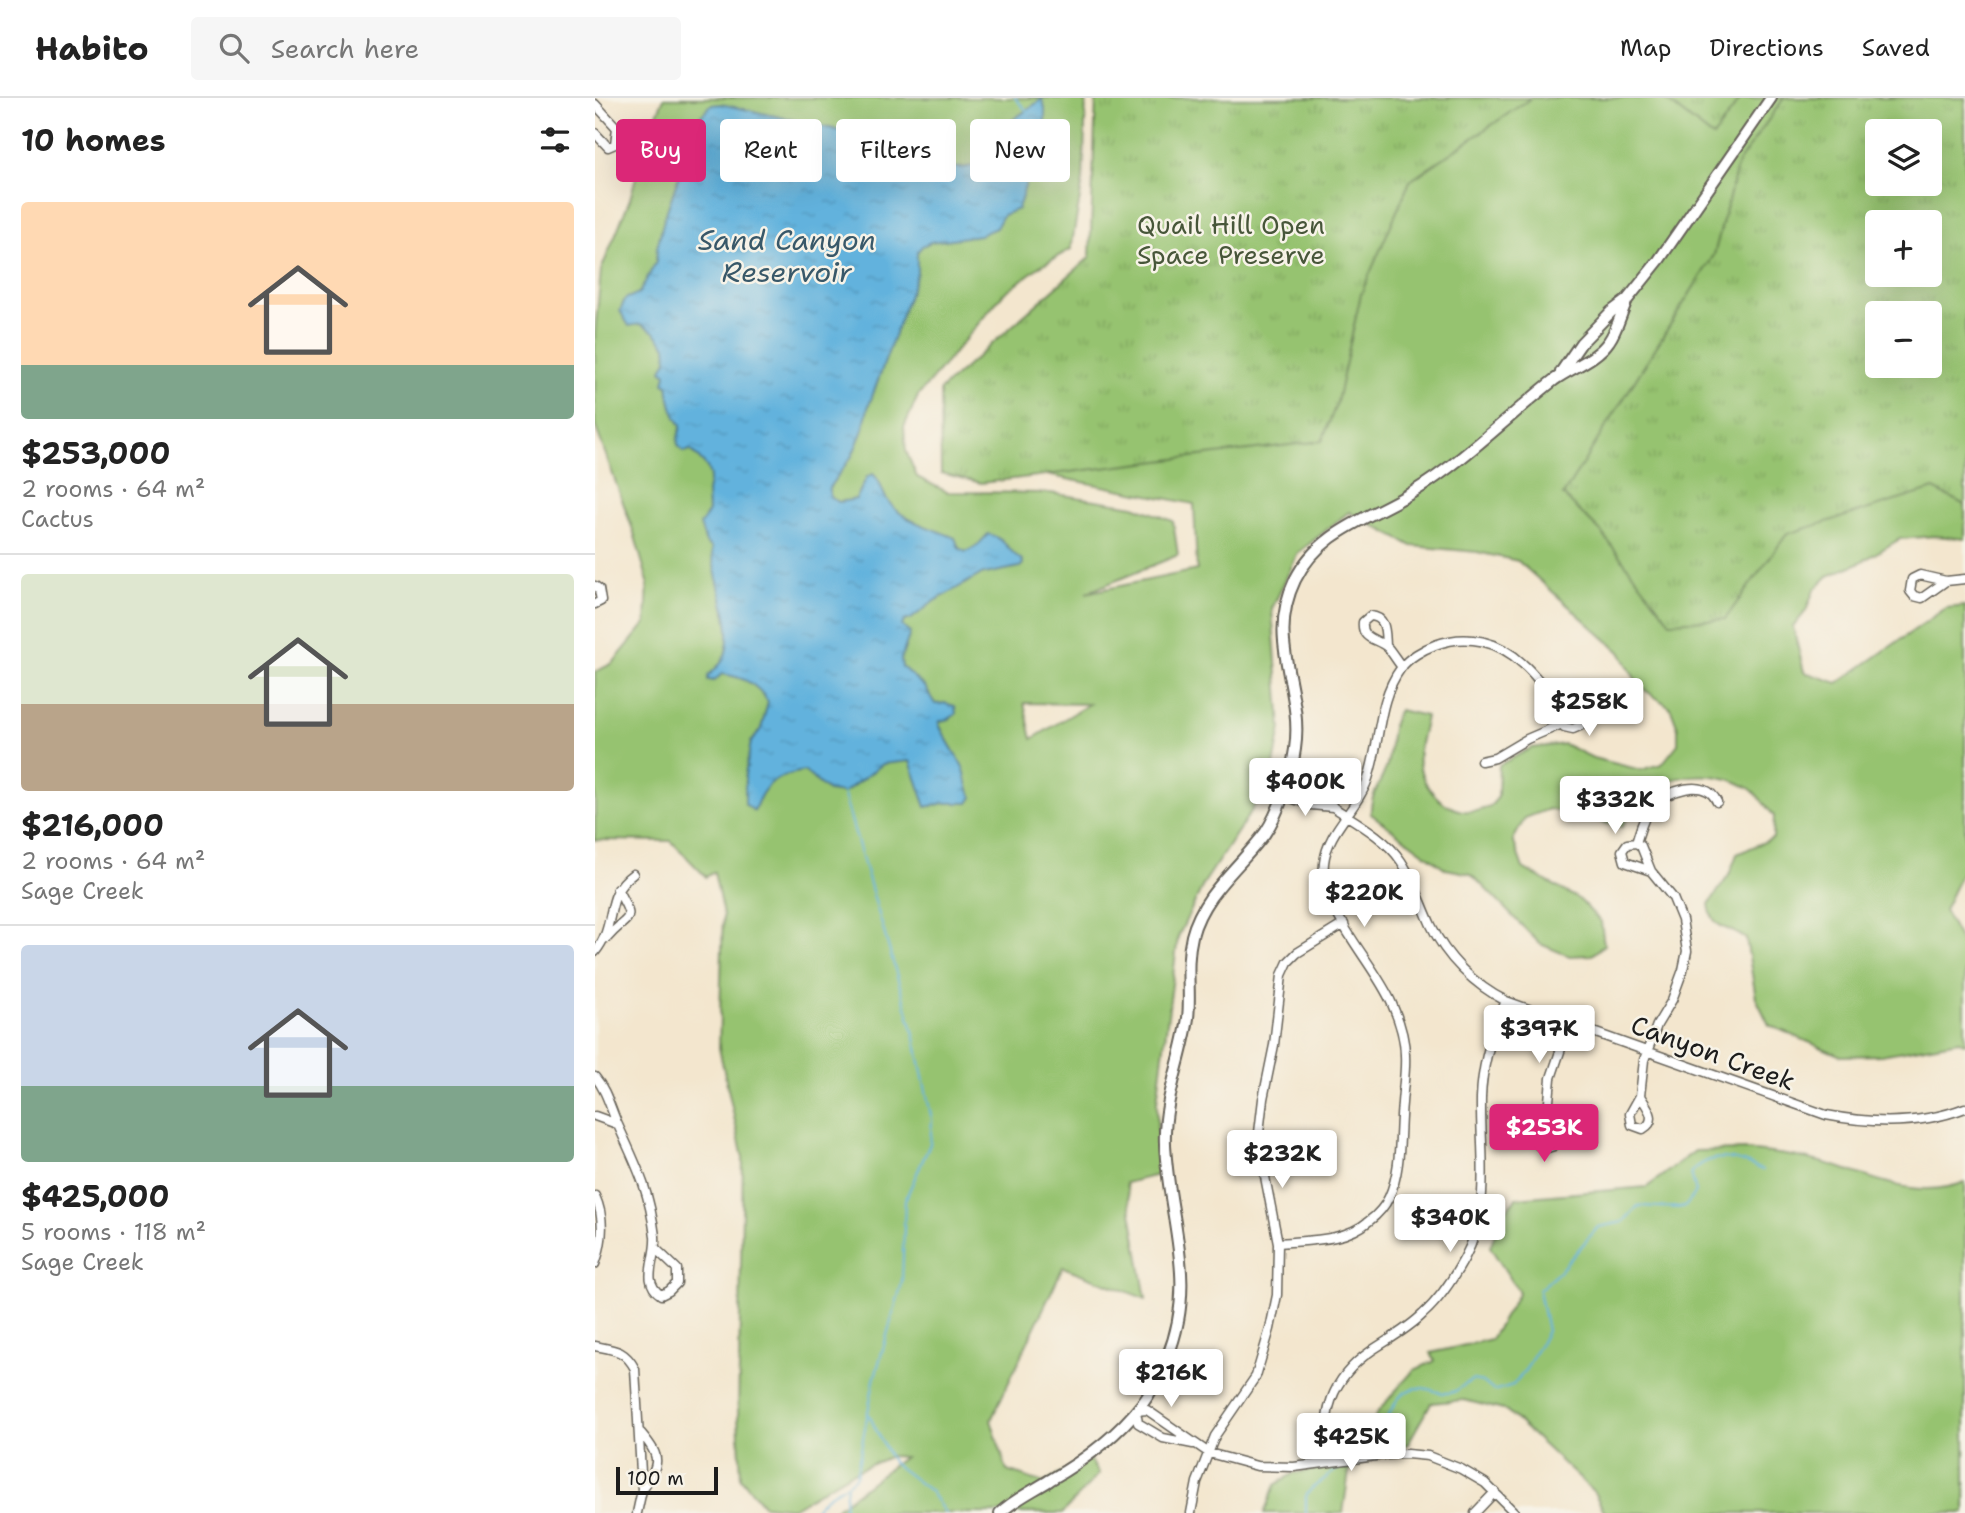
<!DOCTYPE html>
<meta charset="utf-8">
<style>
:root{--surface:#fff;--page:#f6f6f6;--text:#222;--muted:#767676;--line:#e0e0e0;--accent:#db2777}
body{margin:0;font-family:"Shantell Sans",sans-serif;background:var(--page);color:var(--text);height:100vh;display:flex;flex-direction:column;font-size:26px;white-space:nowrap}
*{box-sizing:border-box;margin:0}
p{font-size:23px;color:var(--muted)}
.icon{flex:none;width:38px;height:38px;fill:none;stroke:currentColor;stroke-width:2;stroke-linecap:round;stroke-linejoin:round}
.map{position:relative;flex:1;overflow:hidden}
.sheet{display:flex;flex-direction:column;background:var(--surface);width:595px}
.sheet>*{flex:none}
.top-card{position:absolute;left:21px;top:21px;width:665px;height:63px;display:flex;gap:14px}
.buttons{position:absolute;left:1270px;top:21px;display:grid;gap:14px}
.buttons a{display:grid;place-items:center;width:77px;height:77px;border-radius:7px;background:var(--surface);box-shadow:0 7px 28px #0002;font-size:35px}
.scale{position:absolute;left:21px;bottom:18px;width:102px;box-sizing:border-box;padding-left:7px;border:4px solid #1c1c1c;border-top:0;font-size:19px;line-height:24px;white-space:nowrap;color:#1c1c1c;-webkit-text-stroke:5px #f7f3e8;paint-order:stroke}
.price{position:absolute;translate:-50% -60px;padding:0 16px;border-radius:7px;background:#fff;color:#222;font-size:23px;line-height:46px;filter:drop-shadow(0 2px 4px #0008)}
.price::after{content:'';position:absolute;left:50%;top:42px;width:21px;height:16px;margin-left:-10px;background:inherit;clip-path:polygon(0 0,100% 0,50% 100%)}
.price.selected{background:var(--accent);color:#fff}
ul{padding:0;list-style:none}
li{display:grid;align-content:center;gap:14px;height:371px;padding:0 21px}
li+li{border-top:2px solid var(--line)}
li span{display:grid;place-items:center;height:217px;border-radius:7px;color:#555}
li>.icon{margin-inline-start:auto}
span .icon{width:126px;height:126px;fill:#fffc;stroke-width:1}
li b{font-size:30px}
h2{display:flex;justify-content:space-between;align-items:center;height:84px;padding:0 21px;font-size:30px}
.pill{padding:0 24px;border-radius:7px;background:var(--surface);box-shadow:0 7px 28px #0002;font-size:24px;line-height:63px}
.pill.selected{background:var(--accent);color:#fff}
header{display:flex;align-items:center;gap:42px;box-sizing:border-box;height:98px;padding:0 35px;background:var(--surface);border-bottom:2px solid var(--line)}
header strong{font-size:33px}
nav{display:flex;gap:38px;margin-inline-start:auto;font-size:24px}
.search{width:490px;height:63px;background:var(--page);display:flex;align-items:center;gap:18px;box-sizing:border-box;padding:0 24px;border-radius:7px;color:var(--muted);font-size:26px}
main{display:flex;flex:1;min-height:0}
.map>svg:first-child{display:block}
</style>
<header>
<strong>Habito</strong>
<div class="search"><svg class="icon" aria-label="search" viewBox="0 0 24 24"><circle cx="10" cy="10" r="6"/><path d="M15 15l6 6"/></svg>Search here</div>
<nav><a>Map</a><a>Directions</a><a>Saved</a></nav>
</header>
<main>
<section class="sheet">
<h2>10 homes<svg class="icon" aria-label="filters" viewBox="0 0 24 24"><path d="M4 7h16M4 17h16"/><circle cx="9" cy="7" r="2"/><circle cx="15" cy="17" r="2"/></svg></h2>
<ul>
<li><span style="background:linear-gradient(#ffd9b3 75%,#7fa58c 0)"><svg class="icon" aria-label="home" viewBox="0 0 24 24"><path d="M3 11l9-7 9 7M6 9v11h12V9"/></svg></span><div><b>$253,000</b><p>2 rooms · 64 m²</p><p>Cactus</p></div></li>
<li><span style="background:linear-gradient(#dfe7d0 60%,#b9a48a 0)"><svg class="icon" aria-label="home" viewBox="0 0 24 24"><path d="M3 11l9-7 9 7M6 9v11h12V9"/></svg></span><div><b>$216,000</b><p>2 rooms · 64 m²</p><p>Sage Creek</p></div></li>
<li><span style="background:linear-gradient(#c9d6e8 65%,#7fa58c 0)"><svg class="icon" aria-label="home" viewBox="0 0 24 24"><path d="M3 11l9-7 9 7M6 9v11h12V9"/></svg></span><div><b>$425,000</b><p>5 rooms · 118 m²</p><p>Sage Creek</p></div></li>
</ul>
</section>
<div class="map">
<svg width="1370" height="1415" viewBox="0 0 1370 1415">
<defs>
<pattern id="park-tufts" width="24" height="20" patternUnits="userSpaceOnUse" patternTransform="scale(1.75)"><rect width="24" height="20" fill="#96c370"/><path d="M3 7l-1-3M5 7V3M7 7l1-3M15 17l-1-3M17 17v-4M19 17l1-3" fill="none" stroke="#81a760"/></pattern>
<pattern id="water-ripples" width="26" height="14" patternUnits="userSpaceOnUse" patternTransform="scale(1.75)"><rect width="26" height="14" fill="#62b2dd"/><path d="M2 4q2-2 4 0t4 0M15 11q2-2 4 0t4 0" fill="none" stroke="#5498bd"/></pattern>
</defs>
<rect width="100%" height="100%" fill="#f7f3e8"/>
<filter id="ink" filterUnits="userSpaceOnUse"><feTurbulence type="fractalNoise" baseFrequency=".0143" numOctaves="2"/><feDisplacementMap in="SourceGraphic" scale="14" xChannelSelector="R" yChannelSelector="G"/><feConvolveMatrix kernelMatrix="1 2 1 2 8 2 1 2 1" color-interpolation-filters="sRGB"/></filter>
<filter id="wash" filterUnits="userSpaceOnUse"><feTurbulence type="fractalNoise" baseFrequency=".00686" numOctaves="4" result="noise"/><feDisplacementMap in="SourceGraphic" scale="28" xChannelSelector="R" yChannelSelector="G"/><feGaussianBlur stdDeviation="1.57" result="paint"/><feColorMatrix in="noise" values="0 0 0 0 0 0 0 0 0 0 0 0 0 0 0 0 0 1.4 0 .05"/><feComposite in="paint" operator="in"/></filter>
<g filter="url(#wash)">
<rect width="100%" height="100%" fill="#f3e6ce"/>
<path fill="#96c370" stroke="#597046" stroke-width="2" fill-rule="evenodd" d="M69,0H491L488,82L476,151L445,168L408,196L323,298L309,329L311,353L322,379L352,394L455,395L539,408L578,423L583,457L491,495L602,472L599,406L380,363L534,144L518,0H1370V441L1340,438L1305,441L1266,464L1233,478L1219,492L1211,513L1198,529L1209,574L1243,585L1351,510L1370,508V768L1349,812L1370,851V945L1364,943L1286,957L1246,958L1174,927L1161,900L1151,841C1133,827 1117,833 1114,806L1134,777L1142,756L1178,740L1179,718C1172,710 1163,696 1154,690C1121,671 1076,674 1047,698C1038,705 1033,719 1027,729L954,711L930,720L918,742L928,770L985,802L1006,824L1009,847L997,857L974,858L945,846L876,776L851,771L776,716C774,698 787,684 792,667C797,648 793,629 804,612L831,618C829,632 821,652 824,666C829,696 860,723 891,710C896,709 900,703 903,699L904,667L936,650L969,646L998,660L1046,672L1067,666L1083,646V630L1075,609L1044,588L1025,554L923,463L882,454L817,448L754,414L703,455L677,511L686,630L676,683L609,785L583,839L562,1004L563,1077L531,1085L551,1201L468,1169L396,1322L412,1373L449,1385L493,1359L504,1376L468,1415H235L309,1359L296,1358L254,1376L197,1410L168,1407L146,1380L143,1318L148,1060L124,950L128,817L119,774L111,779L76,743L0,742V574L18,565L51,525L53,484L39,435L0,327V236L6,172L35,101L51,42ZM1283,33H1335V86H1283ZM1283,124H1335V177H1283ZM1283,215H1335V268H1283ZM429,605L494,606L437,641Z
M1152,1052C1174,1055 1196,1057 1217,1062C1269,1073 1316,1105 1370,1084V1415H1010L999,1394L912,1313L869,1302L836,1305L812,1347L782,1346L776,1335L781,1316L803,1290L819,1272L840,1263L836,1255L896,1241L924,1194L895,1149L907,1117L921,1100L1052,1089L1100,1053Z
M755,1367L748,1415H669L680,1387L699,1375Z"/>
<path fill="url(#park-tufts)" stroke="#597046" stroke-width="2" fill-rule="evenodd" d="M501,0H936L815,83L766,196L742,304L727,343L386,385L346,375L345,292L495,159Z
M1068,0H1146L1118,39Z
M1189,0H1370V407L1339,391L1192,436L1130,521L1075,524L1007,435L968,397L1119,157L1143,65ZM1335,33V86H1283V33ZM1335,124V177H1283V124ZM1335,215V268H1283V215Z"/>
<path fill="url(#water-ripples)" stroke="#3f677c" stroke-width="2" d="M447,1L450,10V23L423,111L408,117L401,130L385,137L336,144L327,148L322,154V175L273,310L268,332L257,358L236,387L234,393L236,400L244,404L261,401L272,379L278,376C286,382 286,392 291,400C306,424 337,429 360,440L364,450L371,454L382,448L393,436C411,440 413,454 427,462L428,466L425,469L385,477L338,504L316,521L309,523L307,528L315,535L306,561L307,569L330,589L340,606L350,605L360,608L361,616L354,621L345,623L344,626C350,640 359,653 367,667C373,678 370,689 378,699L374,705H350L331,709L315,663L288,666L248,695L233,693L209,673C181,678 169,684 159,713L150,706V676L156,644L166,631L173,604C162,585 147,579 127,576L119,583L113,582V578C118,573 124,568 128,562C144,528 117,484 117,450L111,445L105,427L113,415L112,394L115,378L112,369L96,352L89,354C78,346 84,338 86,328C78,316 74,302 73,287L69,285L71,276L67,272L72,262L71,248L59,234L46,226L34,228L25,213L30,201L44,195L61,164L62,150L69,121L100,32L105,19L116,7L126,6L338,53L347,57L352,69C383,73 399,62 405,31Z"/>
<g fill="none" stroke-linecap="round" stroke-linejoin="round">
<path stroke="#62b2dd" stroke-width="2" d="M420,0L432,13
M273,1315L297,1364L335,1393L350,1415
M759,1358C769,1349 778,1341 786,1331C797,1316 797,1300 815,1292C830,1285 844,1299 858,1294C864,1292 870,1285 877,1282L888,1284L899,1293L918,1287L931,1271L952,1233L944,1192L965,1173L1003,1129L1028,1124L1043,1108C1060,1108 1074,1111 1090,1109L1101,1094L1096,1075C1117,1051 1144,1061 1168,1072
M218,1415C229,1394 246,1394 261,1378L279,1282L307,1185L310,1102L335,1046L337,1022L319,936L248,694
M248,1415L252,1388
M711,1415V1398L716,1391L749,1366"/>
</g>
</g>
<g filter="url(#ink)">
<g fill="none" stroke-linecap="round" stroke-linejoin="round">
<defs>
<path id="street" d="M0,6L22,30L20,46L13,49L0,35
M1351,483L1327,500L1319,498L1315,493L1317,481L1325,477L1351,483L1370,481
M0,488L4,491L6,503L0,506
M791,548C790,534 792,519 775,518L768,524C766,543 783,540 793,550C798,556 802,563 807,569
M886,663L900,660L932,641L967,626
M693,679C710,686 729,691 738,709C761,724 791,740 806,763C819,783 826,805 836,827C851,859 879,887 911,903L1231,1017C1277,1026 1326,1027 1370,1010
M687,697L716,707L738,709
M1041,745C1045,733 1048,719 1056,709C1071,693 1111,678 1122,704
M12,840C34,815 42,826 22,791
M0,854C23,826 8,797 38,776
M0,979C12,993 15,1010 23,1027C42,1069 54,1091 60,1138C62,1161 45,1183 66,1197L74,1193L82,1185V1171L61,1151
M1045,998C1052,1009 1064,1022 1048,1031L1037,1027L1035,1016L1045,998L1049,962L1062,927L1077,902L1088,872L1092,853L1087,822L1078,800L1056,773L1046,748L1041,745L1032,746L1027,753L1030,764L1056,773
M953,1015L942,1033L941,1045L949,1051L959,1048L961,1042L953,1015L956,980L974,927
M0,1018L22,1026
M0,1098C10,1120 8,1144 0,1166
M683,1145C713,1142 750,1144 774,1123C782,1117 790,1108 794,1099C807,1071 804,1034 807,1005C808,989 811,973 810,957C810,939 804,922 797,906C779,864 724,811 729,765C732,734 760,713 771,686C786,648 781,604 806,570C813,560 829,551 840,547C872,535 904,543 928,566C939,575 947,588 957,597C967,604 981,605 988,616L985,628L978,631L969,629L958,598
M0,1248C20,1252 30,1252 40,1271L47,1392L42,1415
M46,1335C68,1361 64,1366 47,1392
M598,1346L568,1340L543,1325L541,1313L552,1312L614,1355L662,1368L699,1369L788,1357L812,1356L833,1358L866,1371L890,1385L920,1415
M731,1364C727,1316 735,1281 776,1253C794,1241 813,1231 828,1216C845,1201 858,1181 869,1161C897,1111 885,1054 886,1000C887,965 897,934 911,903
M596,1415L602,1384L620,1338L661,1278L675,1231L682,1197L683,1145L663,1043L668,1001L679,947L687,877L693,864L702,855L749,826
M880,1415L900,1394"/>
<path id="secondary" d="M966,274L986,245L1016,214L1032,202L1064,162L1176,0
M405,1415C420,1401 438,1393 455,1382C490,1362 522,1338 547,1306C558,1293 565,1275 572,1260C604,1182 573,1122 570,1046C568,1003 587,962 593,920C596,894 590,867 597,838C608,795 645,769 670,735C684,715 697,675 700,651C709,591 670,544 700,482C724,433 775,420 818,394C869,363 912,319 959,282C977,269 1001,262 1014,243C1022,232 1026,215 1032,202"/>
</defs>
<use href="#street" stroke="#67635a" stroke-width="11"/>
<use href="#secondary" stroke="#67635a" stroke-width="14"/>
<use href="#street" stroke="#fff" stroke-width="8"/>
<use href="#secondary" stroke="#fff" stroke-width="10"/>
</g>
</g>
<g text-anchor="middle" stroke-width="5" stroke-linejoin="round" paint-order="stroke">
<g font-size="26" fill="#475639" stroke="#f7f3e8">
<text x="636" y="136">Quail Hill Open<tspan x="636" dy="30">Space Preserve</tspan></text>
</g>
<g font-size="26" fill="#1c1c1c" stroke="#f7f3e8">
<text transform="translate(1118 955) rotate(20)" y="9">Canyon Creek</text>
</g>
<g font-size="28" font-style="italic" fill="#385869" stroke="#f7f3e8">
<text x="192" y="152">Sand Canyon<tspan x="192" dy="32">Reservoir</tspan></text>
</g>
</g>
</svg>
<div class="buttons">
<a><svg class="icon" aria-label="layers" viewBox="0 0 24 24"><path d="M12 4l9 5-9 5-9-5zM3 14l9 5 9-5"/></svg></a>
<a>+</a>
<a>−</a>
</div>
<div class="scale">100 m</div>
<b class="price" style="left:994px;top:640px">$258K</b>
<b class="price" style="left:710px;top:720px">$400K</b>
<b class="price" style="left:1020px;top:738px">$332K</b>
<b class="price" style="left:769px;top:831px">$220K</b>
<b class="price" style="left:944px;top:967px">$397K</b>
<b class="price selected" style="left:949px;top:1066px">$253K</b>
<b class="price" style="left:687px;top:1092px">$232K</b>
<b class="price" style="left:855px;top:1156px">$340K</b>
<b class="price" style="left:576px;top:1311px">$216K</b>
<b class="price" style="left:756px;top:1375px">$425K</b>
<div class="top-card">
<a class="pill selected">Buy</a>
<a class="pill">Rent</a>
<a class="pill">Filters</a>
<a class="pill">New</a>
</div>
</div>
</main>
